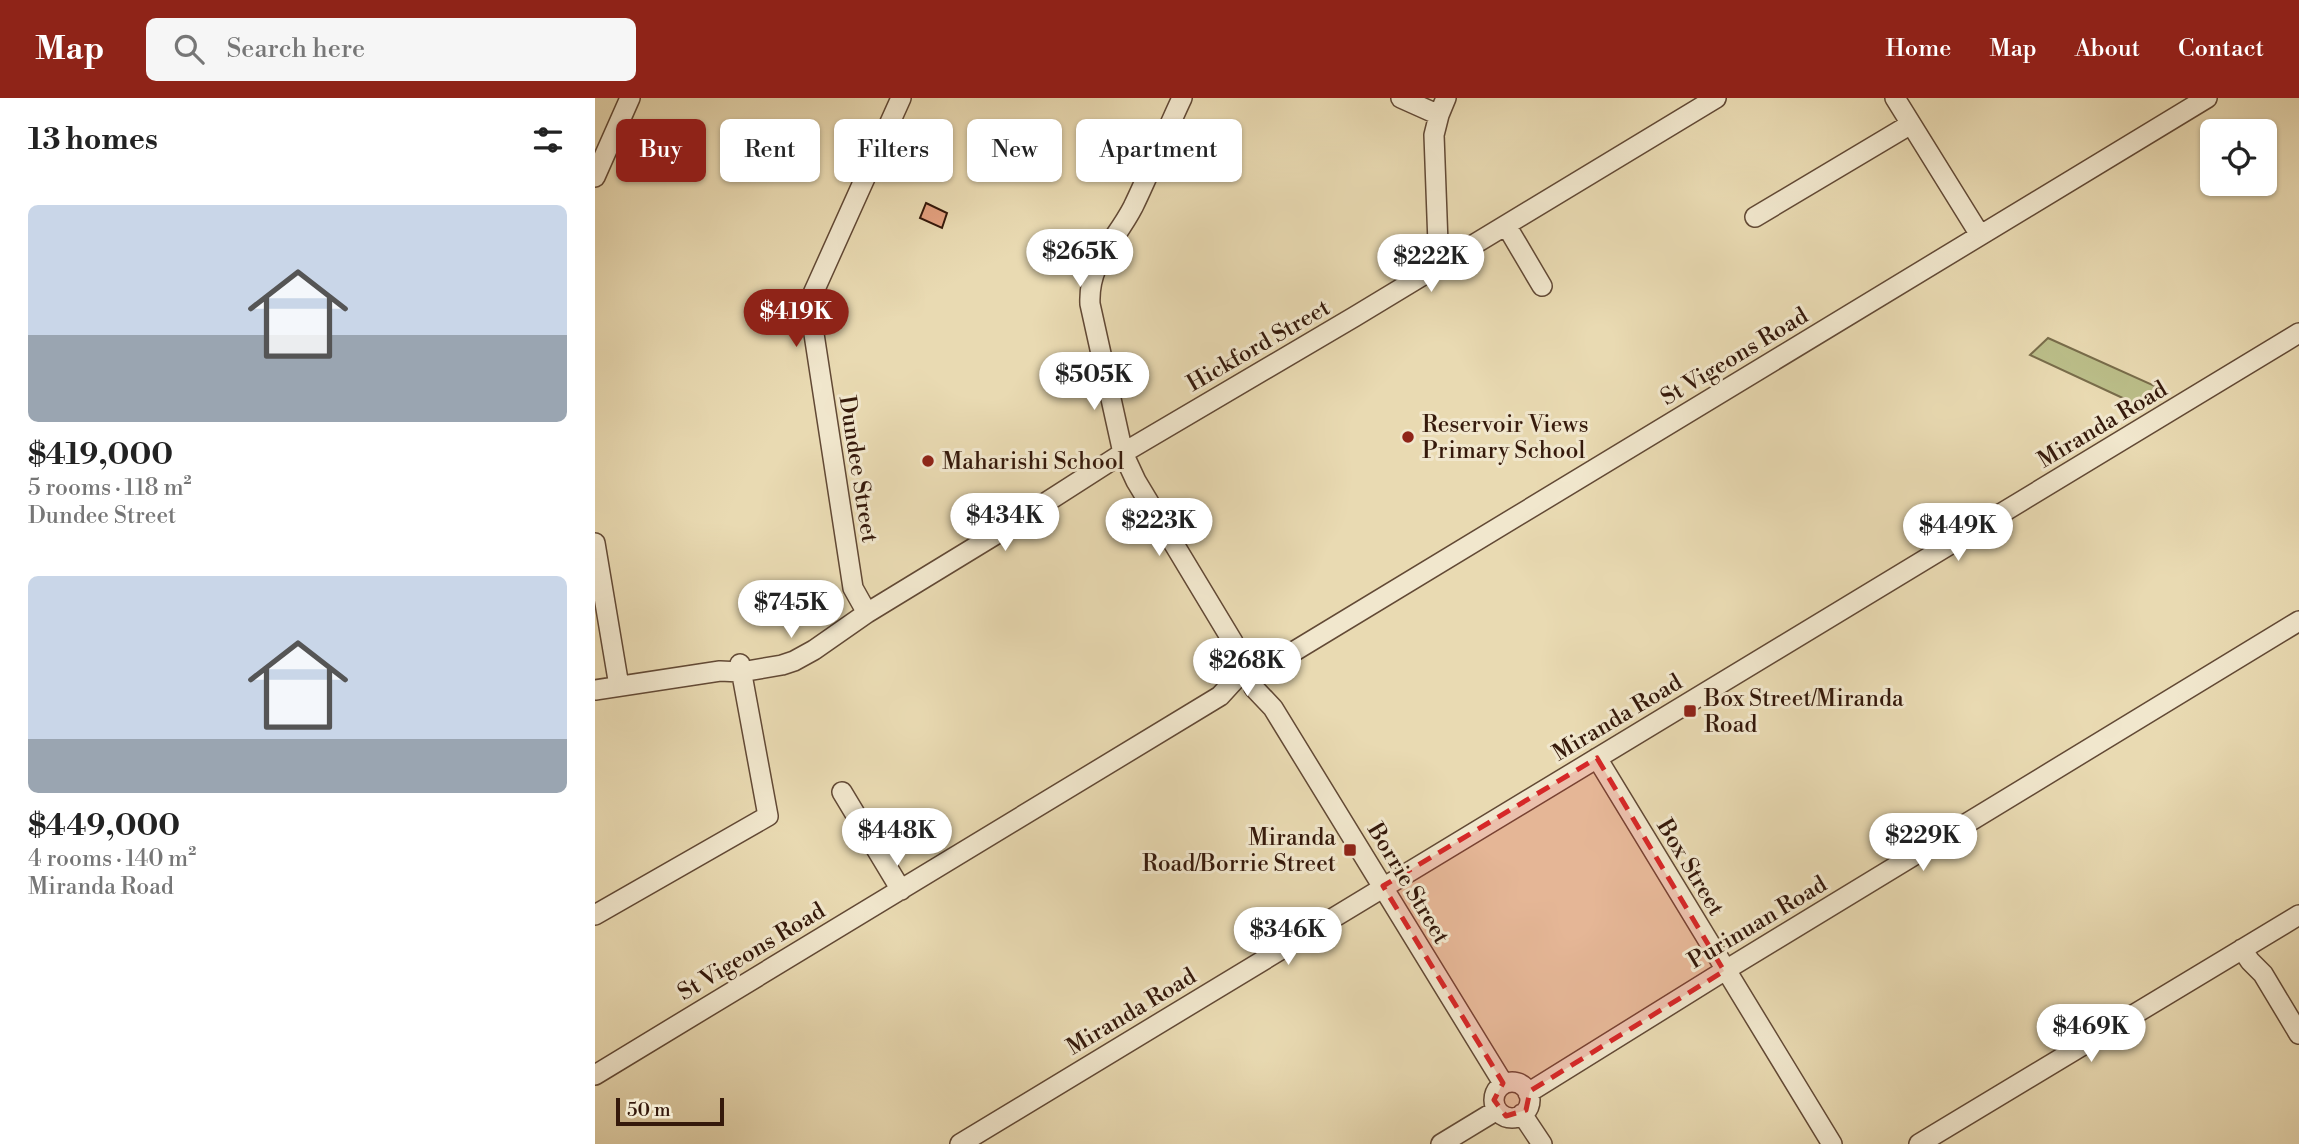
<!DOCTYPE html>
<meta charset="utf-8">
<style>
:root{--surface:#fff;--page:#f6f6f6;--text:#222;--muted:#767676;--accent:#8f2418}
body{margin:0;font-family:"Libre Bodoni",serif;background:var(--page);color:var(--text);height:100vh;display:flex;flex-direction:column;font-size:26px;white-space:nowrap}
*{box-sizing:border-box;margin:0}
p{font-size:23px;color:var(--muted)}
.icon{flex:none;width:38px;height:38px;fill:none;stroke:currentColor;stroke-width:2;stroke-linecap:round;stroke-linejoin:round}
.map{position:relative;flex:1;overflow:hidden}
.side{display:flex;flex-direction:column;background:var(--surface);width:595px}
.side>*{flex:none}
.hud{position:absolute;left:21px;top:21px;width:665px;height:63px;display:flex;gap:14px}
.tools{position:absolute;left:1605px;top:21px;display:grid;gap:14px}
.tools a{display:grid;place-items:center;width:77px;height:77px;border-radius:10px;background:var(--surface);box-shadow:0 2px 5px #0004;font-size:35px}
.scale{position:absolute;left:21px;bottom:18px;width:108px;box-sizing:border-box;padding-left:7px;border:4px solid #35190b;border-top:0;font-size:19px;line-height:24px;white-space:nowrap;color:#35190b;-webkit-text-stroke:5px #f1e7cd;paint-order:stroke}
.price{position:absolute;translate:-50% -60px;padding:0 16px;border-radius:24px;background:#fff;color:#222;font-size:23px;line-height:46px;filter:drop-shadow(0 2px 4px #0008)}
.price::after{content:'';position:absolute;left:50%;top:42px;width:21px;height:16px;margin-left:-10px;background:inherit;clip-path:polygon(0 0,100% 0,50% 100%)}
.price.current{background:var(--accent);color:#fff}
ul{padding:0;list-style:none}
li{display:grid;align-content:center;gap:14px;height:371px;padding:0 28px}
li span{display:grid;place-items:center;height:217px;border-radius:10px;color:#555}
li>.icon{margin-inline-start:auto}
span .icon{width:126px;height:126px;fill:#fffc;stroke-width:1}
li b{font-size:30px}
h2{display:flex;justify-content:space-between;align-items:center;height:84px;padding:0 28px;font-size:30px}
.pill{padding:0 24px;border-radius:10px;background:var(--surface);box-shadow:0 2px 5px #0004;font-size:24px;line-height:63px}
.pill.current{background:var(--accent);color:#fff}
header{display:flex;align-items:center;gap:42px;box-sizing:border-box;height:98px;padding:0 35px;background:var(--accent);color:#fff}
header strong{font-size:33px}
nav{display:flex;gap:38px;margin-inline-start:auto;font-size:24px}
.search{width:490px;height:63px;background:var(--page);display:flex;align-items:center;gap:18px;box-sizing:border-box;padding:0 24px;border-radius:10px;color:var(--muted);font-size:26px}
main{display:flex;flex:1;min-height:0}
.map>svg:first-child{display:block}
</style>
<header>
<strong>Map</strong>
<div class="search"><svg class="icon" aria-label="search" viewBox="0 0 24 24"><circle cx="10" cy="10" r="6"/><path d="M15 15l6 6"/></svg>Search here</div>
<nav><a>Home</a><a>Map</a><a>About</a><a>Contact</a></nav>
</header>
<main>
<section class="side">
<h2>13 homes<svg class="icon" aria-label="filters" viewBox="0 0 24 24"><path d="M4 7h16M4 17h16"/><circle cx="9" cy="7" r="2"/><circle cx="15" cy="17" r="2"/></svg></h2>
<ul>
<li><span style="background:linear-gradient(#c9d6e8 60%,#9aa5b1 0)"><svg class="icon" aria-label="home" viewBox="0 0 24 24"><path d="M3 11l9-7 9 7M6 9v11h12V9"/></svg></span><div><b>$419,000</b><p>5 rooms · 118 m²</p><p>Dundee Street</p></div></li>
<li><span style="background:linear-gradient(#c9d6e8 75%,#9aa5b1 0)"><svg class="icon" aria-label="home" viewBox="0 0 24 24"><path d="M3 11l9-7 9 7M6 9v11h12V9"/></svg></span><div><b>$449,000</b><p>4 rooms · 140 m²</p><p>Miranda Road</p></div></li>
</ul>
</section>
<div class="map">
<svg width="1704" height="1046" viewBox="0 0 1704 1046">
<rect width="100%" height="100%" fill="#e9dab2"/>
<filter id="stains"><feTurbulence type="fractalNoise" baseFrequency=".00286" numOctaves="4"/><feColorMatrix values="0 0 0 0 .2 0 0 0 0 .09 0 0 0 0 .02 0 0 0 .5 -.17"/></filter>
<radialGradient id="worn" r=".72"><stop offset=".6" stop-color="#630" stop-opacity="0"/><stop offset="1" stop-color="#630" stop-opacity=".3"/></radialGradient>
<path fill="#bbbe89" stroke="#786c4a" stroke-width="2" d="M1453,240L1571,293L1545,308L1435,257Z"/>
<path fill="#e4a180" stroke="#35190b" stroke-width="2" d="M331,105L352,115L347,130L325,120Z"/>
<g fill="none" stroke-linecap="round" stroke-linejoin="round">
<defs>
<path id="minor" d="M587,0C570,36 555,74 538,109C520,144 493,164 495,206L528,355L541,383L638,544L648,572
M806,0L844,17
M851,0L844,17L839,37L843,146L852,162
M1300,0L1385,137
M0,79L35,0
M1160,119L1316,26
M911,127L947,188
M0,445L24,588
M272,515L258,490L215,210L216,200L306,0
M666,566L693,557L1612,0
M659,590L678,610L908,985
M0,592L125,573L146,574L187,567L199,563L219,552L272,515L408,432L528,355L759,219L1121,0
M1002,660L1237,1046
M247,694L306,792
M0,817L173,718L145,566
M1647,851L1655,863L1668,876L1704,936
M0,977L625,598L647,574
M899 1002a18 18 0 1 1 36 0a18 18 0 1 1-36 0Z
M933,995L1129,873L1704,523
M927,1016L947,1046
M365,1046L1704,235
M846,1046L902,1012
M1324,1046L1704,817"/>
</defs>
<use href="#minor" stroke="#624935" stroke-width="22"/>
<use href="#minor" stroke="#f1e7cd" stroke-width="19"/>
</g>
<path fill="#d62828" fill-opacity="0.2" stroke="#d62828" stroke-width="5" stroke-dasharray="14 9" stroke-linejoin="round" d="M1002,660L1129,873L935,993L931,1012L911,1018L899,1002L908,985L788,788Z"/>
<g fill="#8f2418" stroke="#f1e7cd" stroke-width="2.5">
<circle cx="813" cy="339" r="7"/>
<circle cx="333" cy="363" r="7"/>
<rect x="1088" y="606" width="14" height="14" rx="3.5"/>
<rect x="748" y="745" width="14" height="14" rx="3.5"/>
</g>
<g text-anchor="middle" stroke-width="6" stroke-linejoin="round" paint-order="stroke">
<g font-size="23" fill="#35190b" stroke="#f1e7cd">
<text transform="translate(663 247) rotate(-30)" y="8">Hickford Street</text>
<text transform="translate(1139 258) rotate(-31)" y="8">St Vigeons Road</text>
<text transform="translate(1507 326) rotate(-31)" y="8">Miranda Road</text>
<text transform="translate(264 371) rotate(81)" y="8">Dundee Street</text>
<text transform="translate(1022 619) rotate(-31)" y="8">Miranda Road</text>
<text transform="translate(1096 769) rotate(59)" y="8">Box Street</text>
<text transform="translate(814 785) rotate(59)" y="8">Borrie Street</text>
<text transform="translate(1162 824) rotate(-31)" y="8">Purinuan Road</text>
<text transform="translate(156 853) rotate(-31)" y="8">St Vigeons Road</text>
<text transform="translate(536 913) rotate(-31)" y="8">Miranda Road</text>
</g>
<g font-size="23" fill="#35190b" stroke="#f1e7cd" text-anchor="start">
<text x="827" y="334">Reservoir Views<tspan x="827" dy="26">Primary School</tspan></text>
<text x="347" y="371">Maharishi School</text>
<text x="1109" y="608">Box Street/Miranda<tspan x="1109" dy="26">Road</tspan></text>
<text x="741" y="747" text-anchor="end">Miranda<tspan x="741" dy="26">Road/Borrie Street</tspan></text>
</g>
</g>
<rect width="100%" height="100%" filter="url(#stains)"/>
<rect width="100%" height="100%" fill="url(#worn)"/>
</svg>
<div class="tools">
<a><svg class="icon" aria-label="locate" viewBox="0 0 24 24"><circle cx="12" cy="12" r="6"/><path d="M12 2v4M12 18v4M2 12h4M18 12h4"/></svg></a>
</div>
<div class="scale">50 m</div>
<b class="price" style="left:485px;top:191px">$265K</b>
<b class="price" style="left:836px;top:196px">$222K</b>
<b class="price current" style="left:201px;top:251px">$419K</b>
<b class="price" style="left:499px;top:314px">$505K</b>
<b class="price" style="left:410px;top:455px">$434K</b>
<b class="price" style="left:564px;top:460px">$223K</b>
<b class="price" style="left:1363px;top:465px">$449K</b>
<b class="price" style="left:196px;top:542px">$745K</b>
<b class="price" style="left:652px;top:600px">$268K</b>
<b class="price" style="left:302px;top:770px">$448K</b>
<b class="price" style="left:1328px;top:775px">$229K</b>
<b class="price" style="left:693px;top:869px">$346K</b>
<b class="price" style="left:1496px;top:966px">$469K</b>
<div class="hud">
<a class="pill current">Buy</a>
<a class="pill">Rent</a>
<a class="pill">Filters</a>
<a class="pill">New</a>
<a class="pill">Apartment</a>
</div>
</div>
</main>
